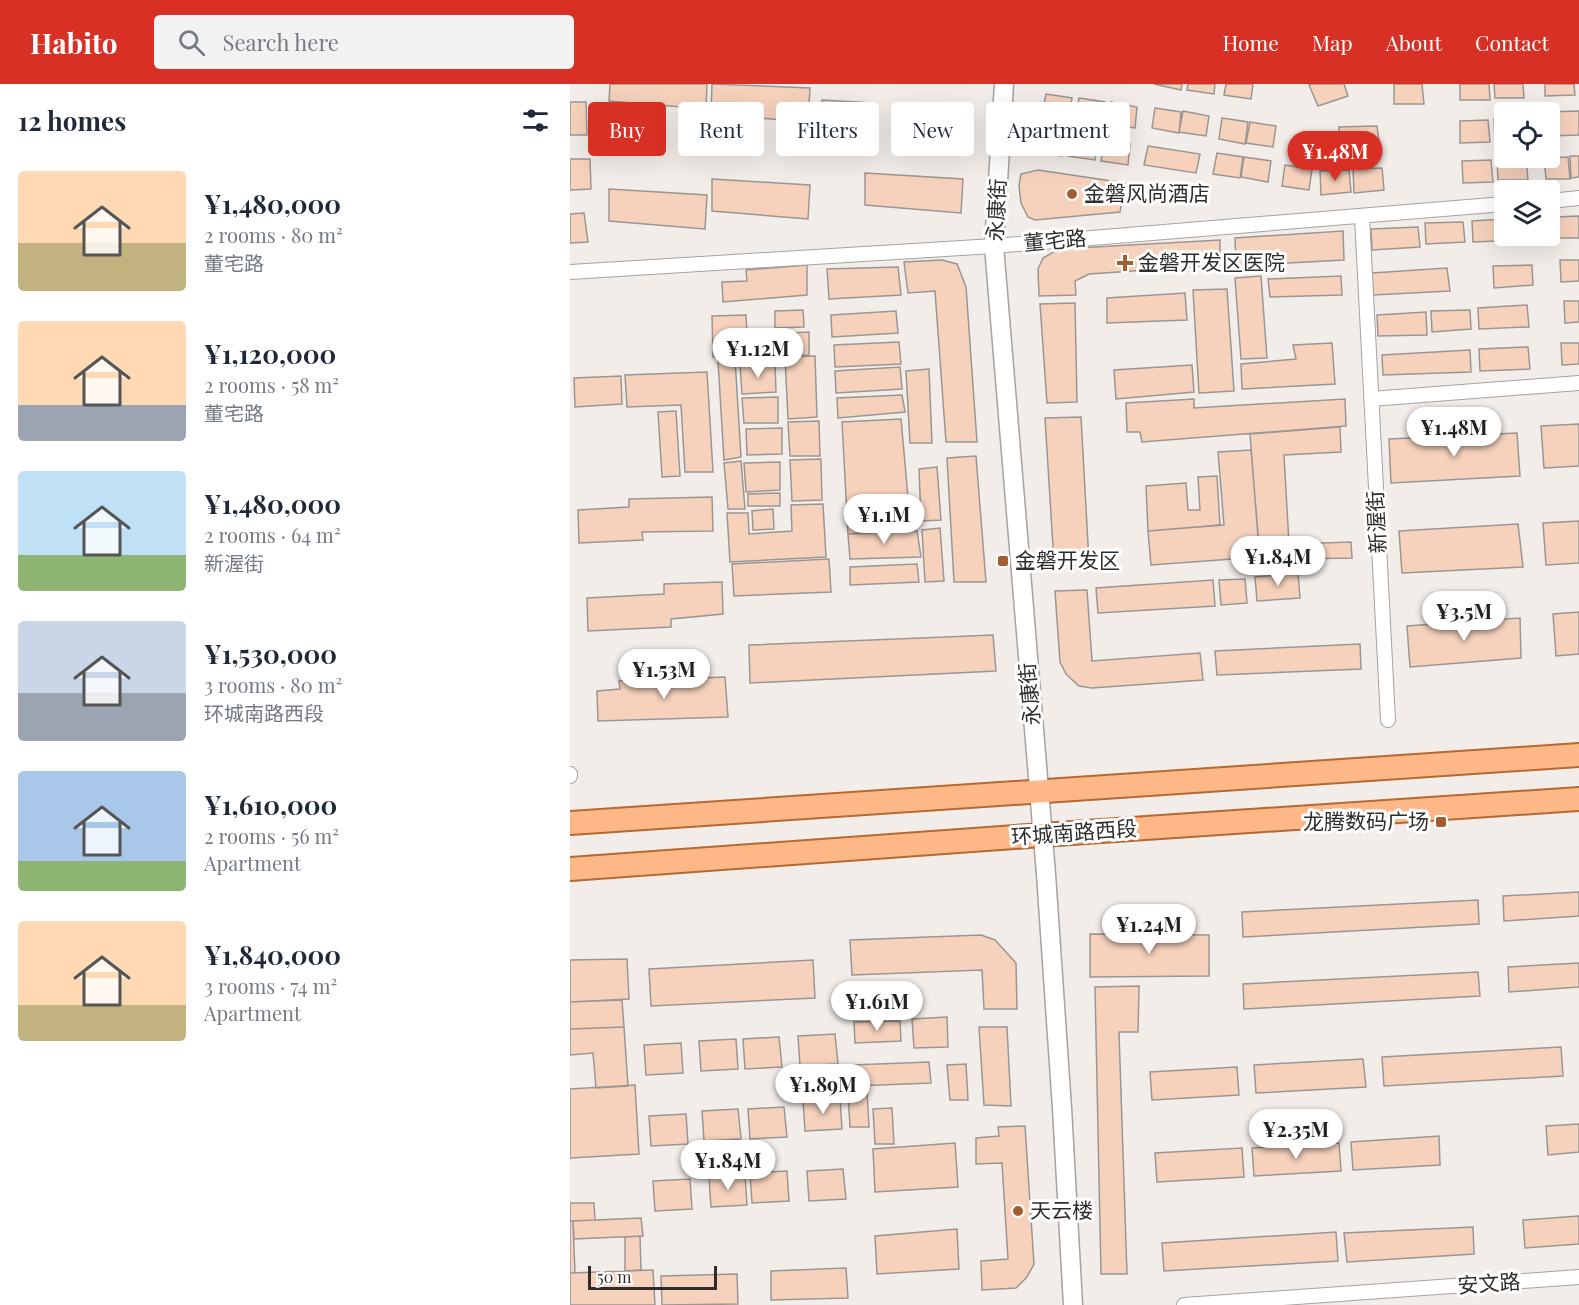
<!DOCTYPE html>
<meta charset="utf-8">
<style>
:root{--surface:#fff;--page:#f2f2f3;--text:#1f2937;--muted:#747a83;--accent:#d93025}
body{margin:0;font-family:"Playfair Display","Noto Sans SC",serif;background:var(--page);color:var(--text);height:100vh;display:flex;flex-direction:column;font-size:22px;white-space:nowrap}
*{box-sizing:border-box;margin:0}
p{font-size:20px;color:var(--muted)}
.icon{flex:none;width:33px;height:33px;fill:none;stroke:currentColor;stroke-width:2;stroke-linecap:round;stroke-linejoin:round}
.map{position:relative;flex:1;overflow:hidden}
.side{display:flex;flex-direction:column;background:var(--surface);width:570px}
.side>*{flex:none}
.top-card{position:absolute;left:18px;top:18px;width:570px;height:54px;display:flex;gap:12px}
.tools{position:absolute;left:924px;top:18px;display:grid;gap:12px}
.tools a{display:grid;place-items:center;width:66px;height:66px;border-radius:6px;background:var(--surface);box-shadow:0 6px 24px #0002;font-size:30px}
.scale{position:absolute;left:18px;bottom:15px;width:129px;box-sizing:border-box;padding-left:6px;border:3px solid #2f2d2c;border-top:0;font-size:16px;line-height:21px;white-space:nowrap;color:#2f2d2c;-webkit-text-stroke:4px #fff;paint-order:stroke}
.price{position:absolute;translate:-50% -51px;padding:0 14px;border-radius:21px;background:#fff;color:#222;font-size:20px;line-height:39px;filter:drop-shadow(0 2px 3px #0008)}
.price::after{content:'';position:absolute;left:50%;top:36px;width:18px;height:14px;margin-left:-9px;background:inherit;clip-path:polygon(0 0,100% 0,50% 100%)}
.price.on{background:var(--accent);color:#fff}
ul{padding:0;list-style:none}
li{display:flex;align-items:center;gap:18px;height:150px;padding:0 18px}
li span{display:grid;place-items:center;flex:none;width:168px;height:120px;border-radius:6px;color:#555}
li>.icon{margin-inline-start:auto}
span .icon{width:72px;height:72px;fill:#fffc;stroke-width:1}
li b{font-size:26px}
h2{display:flex;justify-content:space-between;align-items:center;height:72px;padding:0 18px;font-size:26px}
.pill{padding:0 21px;border-radius:6px;background:var(--surface);box-shadow:0 6px 24px #0002;font-size:21px;line-height:54px}
.pill.on{background:var(--accent);color:#fff}
header{display:flex;align-items:center;gap:36px;box-sizing:border-box;height:84px;padding:0 30px;background:var(--accent);color:#fff}
header strong{font-size:28px}
nav{display:flex;gap:33px;margin-inline-start:auto;font-size:21px}
.search{width:420px;height:54px;background:var(--page);display:flex;align-items:center;gap:15px;box-sizing:border-box;padding:0 21px;border-radius:6px;color:var(--muted);font-size:22px}
main{display:flex;flex:1;min-height:0}
.map>svg:first-child{display:block}
</style>
<header>
<strong>Habito</strong>
<div class="search"><svg class="icon" aria-label="search" viewBox="0 0 24 24"><circle cx="10" cy="10" r="6"/><path d="M15 15l6 6"/></svg>Search here</div>
<nav><a>Home</a><a>Map</a><a>About</a><a>Contact</a></nav>
</header>
<main>
<section class="side">
<h2>12 homes<svg class="icon" aria-label="filters" viewBox="0 0 24 24"><path d="M4 7h16M4 17h16"/><circle cx="9" cy="7" r="2"/><circle cx="15" cy="17" r="2"/></svg></h2>
<ul>
<li><span style="background:linear-gradient(#ffd9b3 60%,#c2b280 0)"><svg class="icon" aria-label="home" viewBox="0 0 24 24"><path d="M3 11l9-7 9 7M6 9v11h12V9"/></svg></span><div><b>¥1,480,000</b><p>2 rooms · 80 m²</p><p>董宅路</p></div></li>
<li><span style="background:linear-gradient(#ffd9b3 70%,#9aa5b1 0)"><svg class="icon" aria-label="home" viewBox="0 0 24 24"><path d="M3 11l9-7 9 7M6 9v11h12V9"/></svg></span><div><b>¥1,120,000</b><p>2 rooms · 58 m²</p><p>董宅路</p></div></li>
<li><span style="background:linear-gradient(#bfe0f5 70%,#8fb573 0)"><svg class="icon" aria-label="home" viewBox="0 0 24 24"><path d="M3 11l9-7 9 7M6 9v11h12V9"/></svg></span><div><b>¥1,480,000</b><p>2 rooms · 64 m²</p><p>新渥街</p></div></li>
<li><span style="background:linear-gradient(#c9d6e8 60%,#9aa5b1 0)"><svg class="icon" aria-label="home" viewBox="0 0 24 24"><path d="M3 11l9-7 9 7M6 9v11h12V9"/></svg></span><div><b>¥1,530,000</b><p>3 rooms · 80 m²</p><p>环城南路西段</p></div></li>
<li><span style="background:linear-gradient(#a9c7e8 75%,#8fb573 0)"><svg class="icon" aria-label="home" viewBox="0 0 24 24"><path d="M3 11l9-7 9 7M6 9v11h12V9"/></svg></span><div><b>¥1,610,000</b><p>2 rooms · 56 m²</p><p>Apartment</p></div></li>
<li><span style="background:linear-gradient(#ffd9b3 70%,#c2b280 0)"><svg class="icon" aria-label="home" viewBox="0 0 24 24"><path d="M3 11l9-7 9 7M6 9v11h12V9"/></svg></span><div><b>¥1,840,000</b><p>3 rooms · 74 m²</p><p>Apartment</p></div></li>
</ul>
</section>
<div class="map">
<svg width="1009" height="1221" viewBox="0 0 1009 1221">
<rect width="100%" height="100%" fill="#f3ede9"/>
<path fill="#f6d2bd" stroke="#9b9693" stroke-width="1.5" d="M40,0H137L136,25L39,17Z
M142,0L240,4L238,38L141,30Z
M584,0H612L611,6Z
M618,0H645L644,10L617,6Z
M656,0H683L681,15L654,11Z
M742,0H774L778,12L748,22L739,1Z
M824,0H852L854,20H824Z
M890,0H919L920,16H890Z
M924,0H953L954,14H925Z
M975,0H1004L1005,11L975,12Z
M476,10L502,14L499,35L472,30Z
M509,14L535,18L532,39L505,35Z
M252,16L303,19L301,52L251,48Z
M0,18H16L17,51H0Z
M541,18L567,23L565,44L538,40Z
M585,24L611,28L609,49L582,44Z
M347,26L399,30L396,62L346,59Z
M613,27L639,32L636,52L609,48Z
M1009,27V51L980,52V28H978Z
M652,34L678,38L675,60L649,55Z
M934,34V56H925L924,35Z
M918,36L920,58L890,59V37Z
M680,38L706,42L703,63L676,59Z
M807,42L810,64L770,66L769,43Z
M468,47L495,51L492,72L465,68Z
M502,51L528,56L525,76L498,72Z
M534,56L560,60L558,81L531,77Z
M578,62L630,70L626,89L574,81Z
M647,69L673,73L670,94L643,90Z
M1000,72H1009V93L1001,94Z
M674,73L701,77L698,98L671,93Z
M998,73L1000,95H976L974,74Z
M956,74L958,96H928L927,75Z
M0,75H20L21,105L0,106Z
M921,76L923,98L893,99L892,77Z
M715,81L742,85L739,106L712,102Z
M812,84L814,106L784,109L783,85Z
M468,86L555,99L550,128L465,136L458,133L451,119L449,102L451,90Z
M779,86L781,108L751,111L750,87Z
M295,89L393,95L391,129L295,121Z
M142,95L240,101L238,135L142,127Z
M39,105L137,111L135,145L39,137Z
M14,129L18,158L0,159V130Z
M1009,132V154H986L985,133Z
M934,135V152H953V156L903,158L902,137Z
M893,138L895,158L856,160L855,139Z
M848,143L850,163L802,166L801,145Z
M773,147L774,176L666,182L665,154Z
M650,156V181L519,190L505,197L506,211L469,212L468,185L473,174L489,165Z
M372,176L387,180L396,203L407,358H376L365,207L338,209L334,178Z
M990,176H1009V197L991,198Z
M237,181V211L153,218L152,198L177,197L176,186Z
M962,181L963,201L924,204L923,182Z
M328,183L331,211L259,215L257,185Z
M877,184L880,207L803,211L802,189Z
M691,192L697,274L671,275L665,194Z
M771,192L772,211L700,213L698,195Z
M657,205L664,307L629,309L623,206Z
M615,209L617,236L537,239V214Z
M994,217H1009V238L995,239Z
M505,219L507,318L477,319L470,220Z
M957,221L959,243L909,245L908,224Z
M233,226L234,243L205,244V227Z
M900,226L901,245L862,248L861,227Z
M326,227L328,249L262,253L261,231Z
M856,228L857,251L808,252L807,231Z
M176,231L178,273H143L142,232Z
M239,248V271L183,273L182,251Z
M329,258L331,280L265,283L264,261Z
M762,259L765,300L672,305L671,280L726,275L723,261Z
M991,259H1009V280L992,281Z
M958,263L960,285L910,287L909,265Z
M900,266L901,288L813,291L812,271Z
M245,272L247,333L218,335L215,273Z
M165,275L171,373L154,376L148,277Z
M205,280L206,308L172,310L170,281Z
M622,281L624,308L546,315L544,286Z
M330,283L332,305L266,309L265,287Z
M359,285L362,359H340L336,287Z
M137,288L143,388H115L111,321L57,323L55,291Z
M51,292L52,320L5,323L4,294Z
M332,311L335,328L268,334L267,314Z
M208,313V339H174L172,314Z
M624,315V324L775,315L776,342L572,358L570,348H557L556,319Z
M106,327L110,392L92,393L88,328Z
M511,333L519,478L484,479L475,334Z
M331,335L341,447L278,450L272,338Z
M249,337L250,372H220L218,338Z
M1009,340V382L974,384L971,342Z
M770,343L771,368L714,371L720,477L690,479L680,350Z
M212,344V370L177,371L176,345Z
M947,349L950,392L821,399L819,355Z
M681,366L690,473L581,481L578,447L654,441L648,368Z
M406,372L416,498H384L377,374Z
M251,375L252,416L222,417L220,376Z
M171,377L175,425H158L154,379Z
M210,378V406L176,408L174,379Z
M367,383L371,436L351,437L349,385Z
M647,392L650,441L578,447L576,402L616,399L618,426H630L628,393Z
M210,409V422H178V410Z
M142,413L143,447L72,448L73,456L9,459L8,426L59,423V415Z
M253,420L256,473L160,478L157,429H178L179,450L222,447L221,421Z
M203,425L204,445L183,446L182,427Z
M1009,437V479L976,481L973,439Z
M948,440L953,483L832,489L829,447Z
M370,444L374,497L355,498L352,446Z
M341,447H347L351,473L280,475L278,450Z
M781,458L782,474L725,475V460Z
M259,475L261,508L164,512L162,480Z
M347,480L349,498L280,501V483Z
M728,489L730,514L687,517L685,493Z
M675,495L677,519L651,521L649,496Z
M643,496L645,522L528,529L526,504Z
M152,498L153,530L101,535V543L18,547L17,514L94,510V500Z
M517,506L522,577L630,569L633,596L522,604L509,602L496,590L490,578L485,507Z
M1009,528V570L986,572L983,530Z
M950,534L951,574L840,583L837,542Z
M423,551L426,587L180,599L179,561Z
M790,560L791,585L647,591L645,567Z
M155,593L158,633L28,637L27,607L50,605L49,597Z
M1009,808V832L934,837L933,812Z
M908,816L909,840L673,853L672,828Z
M520,850L639,851V892L520,893Z
M411,851L425,856L446,879L447,925H414L412,886L282,891L280,856Z
M57,875L59,915L0,918V876Z
M243,876L245,914L81,922L79,885Z
M1009,879V903L939,908L938,883Z
M908,888L910,912L674,925L673,900Z
M569,902L568,948H549L557,1190H531L525,903Z
M52,916L54,943L0,945V918Z
M377,933L378,963L344,964L342,935Z
M330,937L331,957L285,959L284,938Z
M54,943L58,1002L26,1004L23,969L0,971V945Z
M409,943H437L441,1022L414,1021Z
M265,950L268,980L230,982L228,952Z
M209,953L212,983L175,985L173,955Z
M166,955L168,985L131,987L129,957Z
M111,959L113,989L76,991L74,961Z
M991,963L993,992L814,1002L812,973Z
M793,975L796,1003L686,1009L684,981Z
M359,978L361,999L284,1002L282,981Z
M396,980L398,1016H380L377,981Z
M667,983L669,1011L582,1016L580,988Z
M65,1001L69,1070L0,1074V1005Z
M297,1007L299,1043H280L278,1008Z
M270,1014L272,1045L235,1047L233,1017Z
M214,1023L217,1053L180,1055L178,1025Z
M322,1024L324,1060H305L303,1025Z
M168,1025L171,1055L134,1057L132,1027Z
M116,1030L118,1060L81,1062L79,1032Z
M1009,1040V1068L978,1071L976,1042Z
M455,1042L464,1180L457,1193L446,1204L412,1206L411,1177L438,1175L432,1079L406,1080V1054L429,1052L428,1043Z
M869,1052L870,1081L783,1086L781,1058Z
M385,1059L388,1103L305,1108L303,1065Z
M769,1059L771,1087L684,1092L682,1064Z
M672,1064L674,1093L587,1098L585,1069Z
M273,1085L276,1115L239,1117L237,1087Z
M217,1087L219,1117L182,1119L180,1089Z
M175,1091L177,1121L141,1123L139,1094Z
M120,1095L122,1125L85,1127L83,1097Z
M0,1119H24L25,1136L0,1137Z
M1009,1132V1160L955,1164L953,1136Z
M71,1134L73,1152L4,1155L3,1137Z
M0,1137H3L5,1189H0Z
M903,1143L904,1170L777,1178L774,1149Z
M387,1145L389,1185L307,1190L305,1152Z
M766,1148L768,1177L594,1187L592,1159Z
M70,1152L71,1186L55,1187V1153Z
M276,1184L278,1214L201,1216V1187Z
M83,1186L85,1221H0V1189Z
M167,1190L168,1220L92,1221L91,1192Z"/>
<g fill="none" stroke-linecap="round" stroke-linejoin="round">
<defs>
<path id="minor" d="M980,117L1009,114
M792,133L818,636
M0,188L424,162L934,120
M801,315L1009,299
M0,690V692
M614,1221L1009,1193"/>
<path id="tertiary" d="M434,0L424,162L476,790L492,1024L503,1221"/>
<path id="primary" d="M0,739L1009,671
M0,785L472,751L1009,715"/>
</defs>
<use href="#minor" stroke="#a7a29f" stroke-width="16"/>
<use href="#tertiary" stroke="#a7a29f" stroke-width="21"/>
<use href="#primary" stroke="#b56934" stroke-width="26"/>
<use href="#minor" stroke="#fff" stroke-width="14"/>
<use href="#tertiary" stroke="#fff" stroke-width="18"/>
<use href="#primary" stroke="#feb888" stroke-width="22"/>
</g>
<g fill="#a35d31" stroke="#fff" stroke-width="2">
<circle cx="502" cy="110" r="6"/>
<path d="M552 170h6v6h6v6h-6v6h-6v-6h-6v-6h6z"/>
<rect x="427" y="471" width="12" height="12" rx="3"/>
<rect x="865" y="732" width="12" height="12" rx="3"/>
<circle cx="448" cy="1127" r="6"/>
</g>
<g text-anchor="middle" stroke-width="6" stroke-linejoin="round" paint-order="stroke">
<g font-size="21" fill="#2f2d2c" stroke="#fff" text-anchor="start">
<text x="514" y="117">金磐风尚酒店</text>
<text x="568" y="186">金磐开发区医院</text>
<text x="445" y="484">金磐开发区</text>
<text x="859" y="745" text-anchor="end">龙腾数码广场</text>
<text x="460" y="1134">天云楼</text>
</g>
<g font-size="21" fill="#2f2d2c" stroke="#fff">
<text transform="translate(427 126) rotate(-87)" y="7">永康街</text>
<text transform="translate(485 157) rotate(-5)" y="7">董宅路</text>
<text transform="translate(807 438) rotate(-93)" y="7">新渥街</text>
<text transform="translate(460 610) rotate(-95)" y="7">永康街</text>
<text transform="translate(504 749) rotate(-4)" y="7">环城南路西段</text>
<text transform="translate(919 1200) rotate(-4)" y="7">安文路</text>
</g>
</g>
</svg>
<div class="tools">
<a><svg class="icon" aria-label="locate" viewBox="0 0 24 24"><circle cx="12" cy="12" r="6"/><path d="M12 2v4M12 18v4M2 12h4M18 12h4"/></svg></a>
<a><svg class="icon" aria-label="layers" viewBox="0 0 24 24"><path d="M12 4l9 5-9 5-9-5zM3 14l9 5 9-5"/></svg></a>
</div>
<div class="scale">50 m</div>
<b class="price on" style="left:765px;top:98px">¥1.48M</b>
<b class="price" style="left:188px;top:295px">¥1.12M</b>
<b class="price" style="left:884px;top:374px">¥1.48M</b>
<b class="price" style="left:314px;top:461px">¥1.1M</b>
<b class="price" style="left:708px;top:503px">¥1.84M</b>
<b class="price" style="left:894px;top:558px">¥3.5M</b>
<b class="price" style="left:94px;top:616px">¥1.53M</b>
<b class="price" style="left:579px;top:871px">¥1.24M</b>
<b class="price" style="left:307px;top:948px">¥1.61M</b>
<b class="price" style="left:253px;top:1031px">¥1.89M</b>
<b class="price" style="left:726px;top:1076px">¥2.35M</b>
<b class="price" style="left:158px;top:1107px">¥1.84M</b>
<div class="top-card">
<a class="pill on">Buy</a>
<a class="pill">Rent</a>
<a class="pill">Filters</a>
<a class="pill">New</a>
<a class="pill">Apartment</a>
</div>
</div>
</main>
